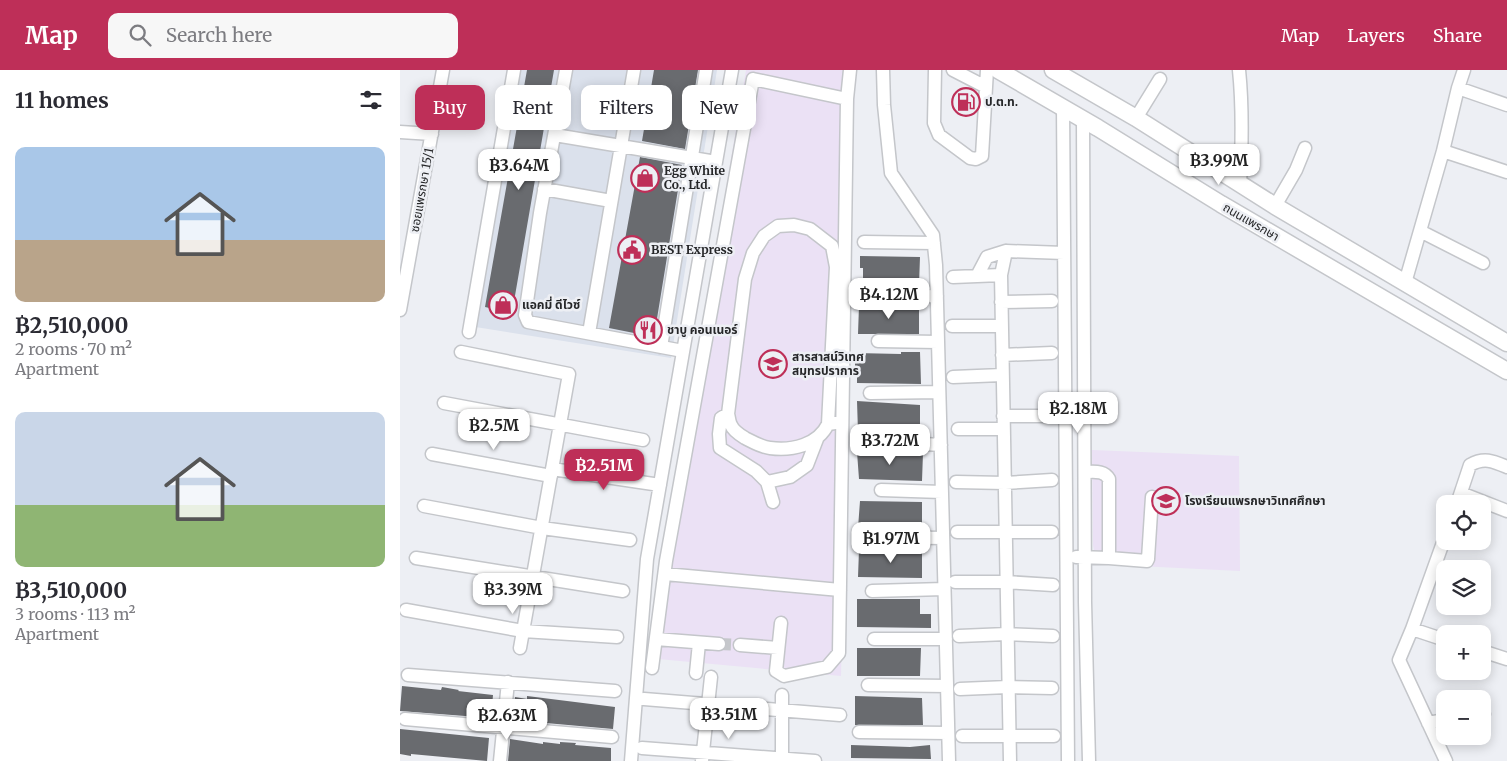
<!DOCTYPE html>
<meta charset="utf-8">
<style>
:root{--surface:#fff;--page:#f7f7f7;--text:#2b2b33;--muted:#7c7c81;--accent:#be2f58}
body{margin:0;font-family:Merriweather,"Noto Sans Thai",serif;background:var(--page);color:var(--text);height:100vh;display:flex;flex-direction:column;font-size:19px;white-space:nowrap}
*{box-sizing:border-box;margin:0}
p{font-size:16px;color:var(--muted)}
.icon{flex:none;width:28px;height:28px;fill:none;stroke:currentColor;stroke-width:2;stroke-linecap:round;stroke-linejoin:round}
.map{position:relative;flex:1;overflow:hidden}
.side{display:flex;flex-direction:column;background:var(--surface);width:400px}
.side>*{flex:none}
.top-card{position:absolute;left:15px;top:15px;width:475px;height:45px;display:flex;gap:10px}
.buttons{position:absolute;left:1036px;top:425px;display:grid;gap:10px}
.buttons a{display:grid;place-items:center;width:55px;height:55px;border-radius:10px;background:var(--surface);box-shadow:0 2px 12px #0003;font-size:25px}
.price{position:absolute;translate:-50% -42px;padding:0 11px;border-radius:10px;background:#fff;color:#222;font-size:16px;line-height:32px;filter:drop-shadow(0 1px 2px #0008)}
.price::after{content:'';position:absolute;left:50%;top:30px;width:15px;height:11px;margin-left:-8px;background:inherit;clip-path:polygon(0 0,100% 0,50% 100%)}
.price.selected{background:var(--accent);color:#fff}
ul{padding:0;list-style:none}
li{display:grid;align-content:center;gap:10px;height:265px;padding:0 15px}
li span{display:grid;place-items:center;height:155px;border-radius:10px;color:#555}
li>.icon{margin-inline-start:auto}
span .icon{width:90px;height:90px;fill:#fffc;stroke-width:1}
li b{font-size:21px}
h2{display:flex;justify-content:space-between;align-items:center;height:60px;padding:0 15px;font-size:21px}
.tag{padding:0 18px;border-radius:10px;background:var(--surface);box-shadow:0 2px 12px #0003;font-size:18px;line-height:45px}
.tag.selected{background:var(--accent);color:#fff}
header{display:flex;align-items:center;gap:30px;box-sizing:border-box;height:70px;padding:0 25px;background:var(--accent);color:#fff}
header strong{font-size:24px}
nav{display:flex;gap:28px;margin-inline-start:auto;font-size:18px}
.search{width:350px;height:45px;background:var(--page);display:flex;align-items:center;gap:12px;box-sizing:border-box;padding:0 18px;border-radius:10px;color:var(--muted);font-size:19px}
main{display:flex;flex:1;min-height:0}
.map>svg:first-child{display:block}
</style>
<header>
<strong>Map</strong>
<div class="search"><svg class="icon" aria-label="search" viewBox="0 0 24 24"><circle cx="10" cy="10" r="6"/><path d="M15 15l6 6"/></svg>Search here</div>
<nav><a>Map</a><a>Layers</a><a>Share</a></nav>
</header>
<main>
<section class="side">
<h2>11 homes<svg class="icon" aria-label="filters" viewBox="0 0 24 24"><path d="M4 7h16M4 17h16"/><circle cx="9" cy="7" r="2"/><circle cx="15" cy="17" r="2"/></svg></h2>
<ul>
<li><span style="background:linear-gradient(#a9c7e8 60%,#b9a48a 0)"><svg class="icon" aria-label="home" viewBox="0 0 24 24"><path d="M3 11l9-7 9 7M6 9v11h12V9"/></svg></span><div><b>฿2,510,000</b><p>2 rooms · 70 m²</p><p>Apartment</p></div></li>
<li><span style="background:linear-gradient(#c9d6e8 60%,#8fb573 0)"><svg class="icon" aria-label="home" viewBox="0 0 24 24"><path d="M3 11l9-7 9 7M6 9v11h12V9"/></svg></span><div><b>฿3,510,000</b><p>3 rooms · 113 m²</p><p>Apartment</p></div></li>
</ul>
</section>
<div class="map">
<svg width="1107" height="691" viewBox="0 0 1107 691">
<rect width="100%" height="100%" fill="#edeff4"/>
<path fill="#dbe1ec" d="M110,0H317L271,288L63,255Z"/>
<path fill="#ebe1f5" d="M346,0H455L441,606L247,588Z
M692,380L839,386L840,501L697,494L693,475Z"/>
<path fill="#696b6f" d="M127,0H154L112,243L85,237Z
M254,0H298L285,79L242,71Z
M240,87L282,95L254,267L209,258Z
M460,186L520,187L519,215L463,212V198H460Z
M519,234V264H458L459,236Z
M501,282H520L521,314L457,313V297H455V283L501,284Z
M457,331L520,335V364L458,362Z
M457,382H498V383H523L522,411L459,409Z
M460,431L522,432V460L458,458Z
M505,479L522,480V508L458,507L459,480L505,481Z
M457,529H520V544H531V558L457,557Z
M457,578H521L520,606H457Z
M2,616L41,620L42,617L59,620L58,621L93,625L91,648L0,641Z
M127,626L215,637L213,659L112,650L115,627L127,629Z
M455,626L522,628L523,655H455Z
M0,659L89,668L87,691L11,684V686L0,684Z
M110,669L143,674V672L160,674V672L176,673L175,675L211,678V691H108Z
M451,675L510,677L530,675L531,689L451,688Z"/>
<g fill="none" stroke-linecap="round" stroke-linejoin="round">
<path stroke="#c5c7cb" stroke-width="12" stroke-dasharray="12 6" stroke-linecap="butt" d="M319,574L340,575"/>
<defs>
<path id="minor" d="M166,0L140,143L125,245L128,252L283,281
M483,0L484,35L491,103L533,165L536,195L549,691
M535,0L534,53L539,65L570,88L576,89L582,86L587,0
M553,0L586,17
M839,0C843,38 842,76 840,114
M1058,18L1107,35
M663,37L668,691
M736,48L760,9
M683,49L685,532L689,691
M0,62L32,64
M155,65L316,92
M1043,81L1107,102
M144,119L211,131
M875,136L896,100L905,78
M1020,161L1083,193
M464,172L534,173
M606,181L601,205L610,691
M577,206L587,187L606,181L664,183
M553,207L601,205
M1005,213L1043,81L1058,18L1064,0
M473,227L537,226
M601,232L652,231
M0,240L43,0
M552,256H602
M69,262L114,0
M189,263L234,0
M478,271L538,272
M261,277L306,0
M61,282L169,304L120,578
M602,285L652,283
M553,307L602,305
M470,323L539,322
M44,333L243,370
M328,344L321,348L319,364L320,378L356,401L367,412L373,432
M603,346H664
M428,354L436,197L432,176L410,159L394,155L378,156L364,166L353,183L345,209L328,344C329,347 329,352 331,355C333,360 340,365 345,368C353,372 361,377 370,378C392,381 418,375 428,354L442,352
M558,359H603
M474,371L541,375
M32,384L151,406
M152,399L260,415
M685,402C694,402 704,400 709,409V488L747,491L748,489L752,427
M367,412L390,407L407,395L417,369
M556,412L605,413L652,410
M481,420L542,422
M1061,423L1107,441
M1057,434L1070,395C1084,387 1093,391 1107,397
M24,436L142,458L230,470
M557,462H652
M474,467L543,468
M676,487L709,488
M16,488L223,521
M265,504L440,520
M555,512H606L653,515
M472,521L544,519
M6,540L123,561L217,567
M381,553L376,601L384,606L427,597L439,583L447,29L450,0
M1012,559L1045,467
M559,566L607,564L653,566
M256,569L319,574
M474,569H546
M1045,570L1012,559L999,590L1046,691
M340,575L378,578
M1082,581L1107,589
M252,598L266,491L353,9L447,29
M296,603L299,573
M8,605L215,621
M468,615L547,616
M560,619L608,617L652,618
M244,629L440,645
M1082,644H1084
M5,649L212,667
M1028,653L1045,650
M459,662L548,663
M562,666H654
M242,678L415,691
M100,691L108,612
M231,691L247,489L332,0
M302,691L311,607
M382,691V625"/>
<path id="major" d="M598,0L698,58L821,134L1107,301
M653,0L736,48L875,136L1107,273"/>
</defs>
<use href="#minor" stroke="#c4c6ca" stroke-width="15"/>
<use href="#major" stroke="#c4c6ca" stroke-width="19"/>
<use href="#minor" stroke="#fff" stroke-width="12"/>
<use href="#major" stroke="#fff" stroke-width="16"/>
</g>
<defs>
<symbol id="fuel-ring" viewBox="-11 -11 22 22"><circle r="9.5" fill="#edeff4" stroke="#be2f58" stroke-width="1.5"/><path d="M-5.5-6h7V0h2V4h1.3V-2.5L3-4.5l.8-.8L6-3V5H2.5V1h-1V6h-7ZM-4.2-4.7v3.2H.2V-4.7Z" fill="#be2f58"/></symbol>
<symbol id="shop-ring" viewBox="-11 -11 22 22"><circle r="9.5" fill="#edeff4" stroke="#be2f58" stroke-width="1.5"/><path d="M-5-2.5h2.3a2.7 3.5 0 0 1 5.4 0H5L5.5 6h-11ZM-1.5-2.5h3a1.5 2.3 0 0 0-3 0Z" fill="#be2f58"/></symbol>
<symbol id="civic-ring" viewBox="-11 -11 22 22"><circle r="9.5" fill="#edeff4" stroke="#be2f58" stroke-width="1.5"/><path d="M-.6-6.5H3V-4.5H.6V-3L4-1V1h2V6H-6V1h2V-1L-.6-3ZM-1.2 2.5V6h2.4V2.5Z" fill="#be2f58"/></symbol>
<symbol id="restaurant-ring" viewBox="-11 -11 22 22"><circle r="9.5" fill="#edeff4" stroke="#be2f58" stroke-width="1.5"/><path d="M-5-6h1v4h1v-4h1v4h1v-4h1v5L-1.5 .5V6h-2V.5L-5-1ZM5-6V6H3V1.5H1.5Q1.5-4 5-6Z" fill="#be2f58"/></symbol>
<symbol id="school-ring" viewBox="-11 -11 22 22"><circle r="9.5" fill="#edeff4" stroke="#be2f58" stroke-width="1.5"/><path d="M0-5L7-2L0 1L-7-2ZM-4 1L0 2.5L4 1V4Q0 6-4 4Z" fill="#be2f58"/></symbol>
</defs>
<g fill-rule="evenodd">
<use href="#fuel-ring" x="550" y="16" width="32" height="32"/>
<use href="#shop-ring" x="229" y="92" width="32" height="32"/>
<use href="#civic-ring" x="216" y="164" width="32" height="32"/>
<use href="#shop-ring" x="87" y="219" width="32" height="32"/>
<use href="#restaurant-ring" x="232" y="244" width="32" height="32"/>
<use href="#school-ring" x="357" y="278" width="32" height="32"/>
<use href="#school-ring" x="750" y="415" width="32" height="32"/>
</g>
<g text-anchor="middle" stroke-width="5" stroke-linejoin="round" paint-order="stroke">
<g font-size="12" font-weight="bold" fill="#262729" stroke="#edeff4" text-anchor="start">
<text x="585" y="36">ป.ต.ท.</text>
<text x="264" y="105">Egg White<tspan x="264" dy="14">Co., Ltd.</tspan></text>
<text x="251" y="184">BEST Express</text>
<text x="122" y="239">แอคมี่ ดีไวซ์</text>
<text x="267" y="264">ชาบู คอนเนอร์</text>
<text x="392" y="291">สารสาสน์วิเทศ<tspan x="392" dy="14">สมุทรปราการ</tspan></text>
<text x="785" y="435">โรงเรียนแพรกษาวิเทศศึกษา</text>
</g>
<g font-size="12" fill="#262729" stroke="#edeff4">
<text transform="translate(22 120) rotate(-80)" y="4">ซอยแพรกษา 15/1</text>
<text transform="translate(851 152) rotate(30)" y="4">ถนนแพรกษา</text>
</g>
</g>
</svg>
<div class="buttons">
<a><svg class="icon" aria-label="locate" viewBox="0 0 24 24"><circle cx="12" cy="12" r="6"/><path d="M12 2v4M12 18v4M2 12h4M18 12h4"/></svg></a>
<a><svg class="icon" aria-label="layers" viewBox="0 0 24 24"><path d="M12 4l9 5-9 5-9-5zM3 14l9 5 9-5"/></svg></a>
<a>+</a>
<a>−</a>
</div>
<b class="price" style="left:819px;top:116px">฿3.99M</b>
<b class="price" style="left:119px;top:121px">฿3.64M</b>
<b class="price" style="left:489px;top:250px">฿4.12M</b>
<b class="price" style="left:678px;top:364px">฿2.18M</b>
<b class="price" style="left:94px;top:381px">฿2.5M</b>
<b class="price" style="left:490px;top:396px">฿3.72M</b>
<b class="price selected" style="left:204px;top:421px">฿2.51M</b>
<b class="price" style="left:491px;top:494px">฿1.97M</b>
<b class="price" style="left:113px;top:545px">฿3.39M</b>
<b class="price" style="left:329px;top:670px">฿3.51M</b>
<b class="price" style="left:107px;top:671px">฿2.63M</b>
<div class="top-card">
<a class="tag selected">Buy</a>
<a class="tag">Rent</a>
<a class="tag">Filters</a>
<a class="tag">New</a>
</div>
</div>
</main>
